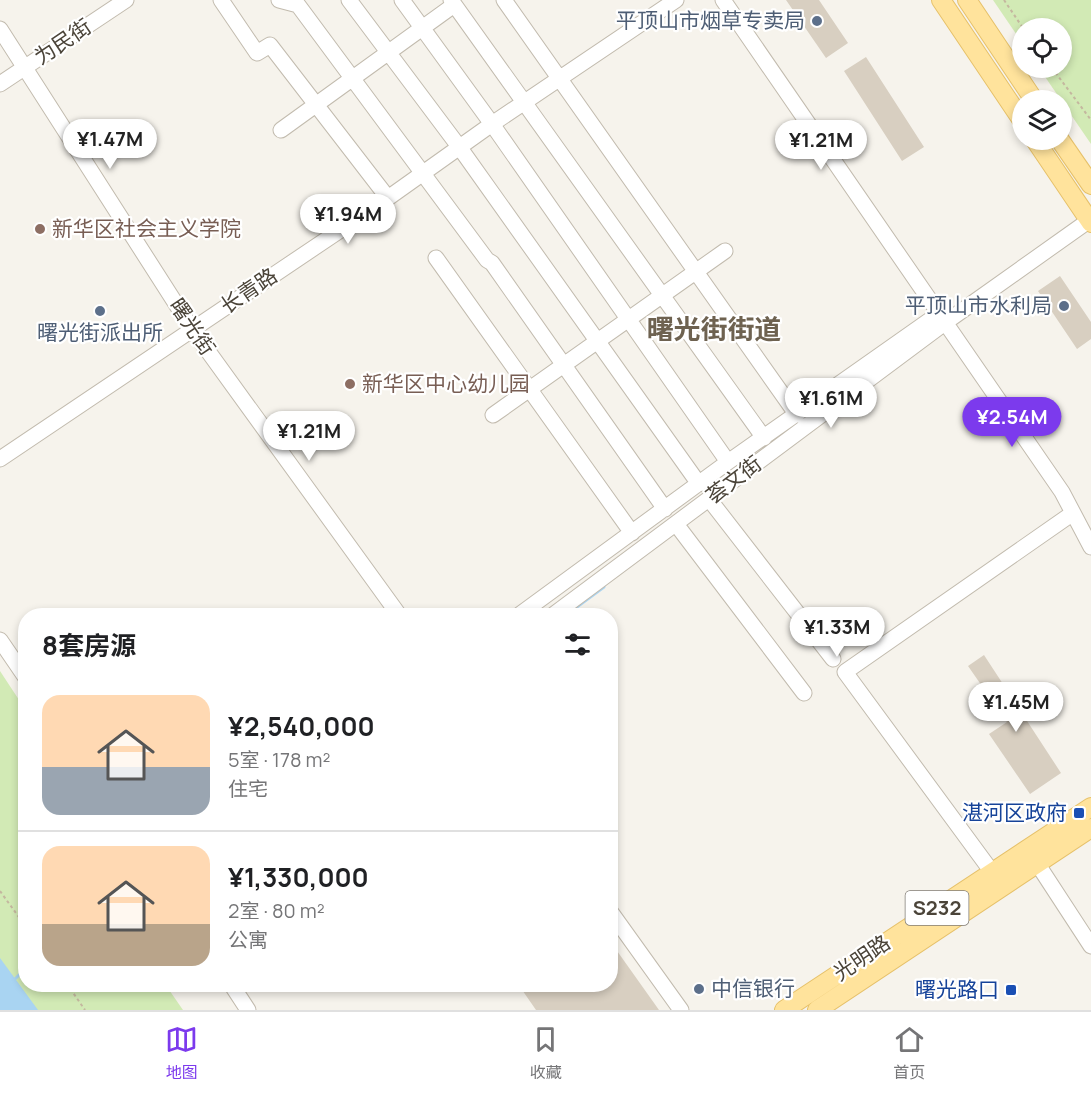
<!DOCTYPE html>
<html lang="zh">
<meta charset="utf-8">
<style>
:root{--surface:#fff;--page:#f2f2f2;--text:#202124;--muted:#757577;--line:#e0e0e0;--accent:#7c3aed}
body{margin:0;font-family:Manrope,"Noto Sans SC",sans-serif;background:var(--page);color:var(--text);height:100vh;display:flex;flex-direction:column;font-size:22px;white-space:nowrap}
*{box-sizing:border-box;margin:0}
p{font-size:20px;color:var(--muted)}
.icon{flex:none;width:33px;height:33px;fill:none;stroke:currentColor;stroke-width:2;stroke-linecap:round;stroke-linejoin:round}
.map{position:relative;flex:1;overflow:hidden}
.panel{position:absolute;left:18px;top:608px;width:600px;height:384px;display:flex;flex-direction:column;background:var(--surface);border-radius:24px;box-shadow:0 3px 9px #0003}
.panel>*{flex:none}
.tools{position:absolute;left:1012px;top:18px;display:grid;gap:12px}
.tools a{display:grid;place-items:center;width:60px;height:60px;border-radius:50%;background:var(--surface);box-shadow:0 3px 9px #0003;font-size:30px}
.price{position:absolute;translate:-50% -51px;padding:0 14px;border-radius:21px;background:#fff;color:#222;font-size:20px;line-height:39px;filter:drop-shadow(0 2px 3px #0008)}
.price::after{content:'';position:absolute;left:50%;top:36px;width:18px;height:14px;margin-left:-9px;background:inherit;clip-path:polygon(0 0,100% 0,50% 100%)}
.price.current{background:var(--accent);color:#fff}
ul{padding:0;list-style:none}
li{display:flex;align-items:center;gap:18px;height:150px;padding:0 24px}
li+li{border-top:2px solid var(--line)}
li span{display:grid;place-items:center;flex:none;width:168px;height:120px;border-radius:18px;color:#555}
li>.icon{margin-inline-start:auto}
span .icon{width:72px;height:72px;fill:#fffc;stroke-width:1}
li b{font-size:26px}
h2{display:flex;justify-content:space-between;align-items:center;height:72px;padding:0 24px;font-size:26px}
.menu{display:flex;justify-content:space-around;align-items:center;height:84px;border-top:2px solid var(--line);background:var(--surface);font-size:16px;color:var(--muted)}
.menu a{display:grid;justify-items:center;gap:3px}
.menu .current{color:var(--accent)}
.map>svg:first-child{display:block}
</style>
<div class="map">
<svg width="1091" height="1010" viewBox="0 0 1091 1010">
<rect width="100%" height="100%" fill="#f6f3ec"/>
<path fill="#d2eab5" d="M993,0H1091V144L1039,68H1062V28H1023V44Z
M0,671L25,709L26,984H165L183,1010H0Z"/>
<path fill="#a9d4f2" d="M0,958L38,1010H0Z"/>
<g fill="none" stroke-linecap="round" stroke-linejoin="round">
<path stroke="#a9d4f2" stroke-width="3" d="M566,615L604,587
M12,982L26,968"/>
</g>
<path fill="#d8cfc1" d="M786,0H819L848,43L826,58Z
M866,57L924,147L902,161L844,71Z
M1060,276L1091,322V339L1077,349L1038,291Z
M984,655L1061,773L1030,794L989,734L1007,722L968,666Z
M610,941L659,1010H536L518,984H610Z"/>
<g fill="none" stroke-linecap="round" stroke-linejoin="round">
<defs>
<path id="minor" d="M221,0L257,53L270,45L388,198
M279,0L298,5L487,260L492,263L665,509
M349,0L460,148L699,484
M402,0L492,124L728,462
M451,0L764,438
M504,0L797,415
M723,0L1062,492L1091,547
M0,29L192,329L399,615
M0,84L126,0
M281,130L454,5
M436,258L632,533
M493,415L725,251
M0,459L388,198L492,124L676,0
M709,499L833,659
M676,524L804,693
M519,615L728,462L940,313
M553,615L946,322L1091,219
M0,640L26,678
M1031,854L1091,946
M992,872L845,672L1073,513
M610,911L681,1010
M231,984L248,1010"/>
<path id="major" d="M941,0L1023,122
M967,0L1034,100
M1035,140L1091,223
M1060,140L1091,185
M784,1010L1091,807
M817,1010L1091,828"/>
</defs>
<use href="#minor" stroke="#c2bbae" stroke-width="17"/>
<use href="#major" stroke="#e6c16a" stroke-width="20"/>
<path stroke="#c4b79f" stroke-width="2" stroke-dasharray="3 3" stroke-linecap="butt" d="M1004,0L1023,28
M1052,68L1091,120
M0,891L26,927
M67,984L85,1010"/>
<use href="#minor" stroke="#fff" stroke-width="15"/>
<use href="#major" stroke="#ffe39c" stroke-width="18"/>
</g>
<g fill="#5c6f8a" stroke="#fff" stroke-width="2">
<circle cx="817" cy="21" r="6"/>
<circle cx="1064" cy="306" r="6"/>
<circle cx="100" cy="311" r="6"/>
<circle cx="699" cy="989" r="6"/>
</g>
<g fill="#8d6e63" stroke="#fff" stroke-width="2">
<circle cx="40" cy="229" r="6"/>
<circle cx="350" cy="384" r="6"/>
</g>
<g fill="#1a4fb4" stroke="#fff" stroke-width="2">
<rect x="1073" y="807" width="12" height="12" rx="3"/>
<rect x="1005" y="984" width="12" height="12" rx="3"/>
</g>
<g text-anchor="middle" stroke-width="4.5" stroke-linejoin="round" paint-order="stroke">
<rect fill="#fff" stroke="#817c74" stroke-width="1.5" x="905.5" y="891" width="63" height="34" rx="4.5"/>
<g font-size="20" font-weight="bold" fill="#4b4439">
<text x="937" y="915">S232</text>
</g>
<g font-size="21" fill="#4e5e75" stroke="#fff" text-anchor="end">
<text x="805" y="28">平顶山市烟草专卖局</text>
<text x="1052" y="313">平顶山市水利局</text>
<text x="100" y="340" text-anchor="middle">曙光街派出所</text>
<text x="711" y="996" text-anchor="start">中信银行</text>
</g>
<g font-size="21" fill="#4b4439" stroke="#fff">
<text transform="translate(63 42) rotate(-34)" y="7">为民街</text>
<text transform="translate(249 291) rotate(-34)" y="7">长青路</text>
<text transform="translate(192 327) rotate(56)" y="7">曙光街</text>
<text transform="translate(734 480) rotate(-37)" y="7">荟文街</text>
<text transform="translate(862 958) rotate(-34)" y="7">光明路</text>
</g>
<g font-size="21" fill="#785e54" stroke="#fff" text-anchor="start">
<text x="52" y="236">新华区社会主义学院</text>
<text x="362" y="391">新华区中心幼儿园</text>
</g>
<g font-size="21" fill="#164399" stroke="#fff" text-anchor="end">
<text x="1067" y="820">湛河区政府</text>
<text x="999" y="997">曙光路口</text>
</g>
<g font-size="27" font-weight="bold" fill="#6e6250" stroke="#fff">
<text x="714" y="339">曙光街街道</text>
</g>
</g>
</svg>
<div class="tools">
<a><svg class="icon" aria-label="locate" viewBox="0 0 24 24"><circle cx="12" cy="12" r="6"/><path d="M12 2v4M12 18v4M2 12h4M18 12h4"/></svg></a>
<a><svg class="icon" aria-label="layers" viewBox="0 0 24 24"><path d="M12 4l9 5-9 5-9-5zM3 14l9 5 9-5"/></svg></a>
</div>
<b class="price" style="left:110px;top:170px">¥1.47M</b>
<b class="price" style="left:821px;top:171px">¥1.21M</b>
<b class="price" style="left:348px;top:245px">¥1.94M</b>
<b class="price" style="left:831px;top:429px">¥1.61M</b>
<b class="price current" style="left:1012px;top:448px">¥2.54M</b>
<b class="price" style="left:309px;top:462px">¥1.21M</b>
<b class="price" style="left:837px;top:658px">¥1.33M</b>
<b class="price" style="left:1016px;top:733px">¥1.45M</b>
<section class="panel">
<h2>8套房源<svg class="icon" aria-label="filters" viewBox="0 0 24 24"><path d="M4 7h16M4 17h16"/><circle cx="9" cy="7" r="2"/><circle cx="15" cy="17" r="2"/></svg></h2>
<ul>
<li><span style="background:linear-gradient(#ffd9b3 60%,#9aa5b1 0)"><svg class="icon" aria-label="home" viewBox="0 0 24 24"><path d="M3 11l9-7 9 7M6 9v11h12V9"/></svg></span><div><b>¥2,540,000</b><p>5室 · 178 m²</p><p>住宅</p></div></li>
<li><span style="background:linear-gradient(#ffd9b3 65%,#b9a48a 0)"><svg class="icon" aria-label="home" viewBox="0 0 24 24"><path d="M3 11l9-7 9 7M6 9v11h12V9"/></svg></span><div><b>¥1,330,000</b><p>2室 · 80 m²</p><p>公寓</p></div></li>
</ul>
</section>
</div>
<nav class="menu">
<a class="current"><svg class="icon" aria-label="map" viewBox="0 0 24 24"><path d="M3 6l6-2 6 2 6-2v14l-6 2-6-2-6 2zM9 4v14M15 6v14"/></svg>地图</a>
<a><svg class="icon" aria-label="saved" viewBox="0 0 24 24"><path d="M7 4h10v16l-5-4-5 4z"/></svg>收藏</a>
<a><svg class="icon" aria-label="home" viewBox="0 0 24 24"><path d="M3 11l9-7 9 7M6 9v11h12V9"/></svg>首页</a>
</nav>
